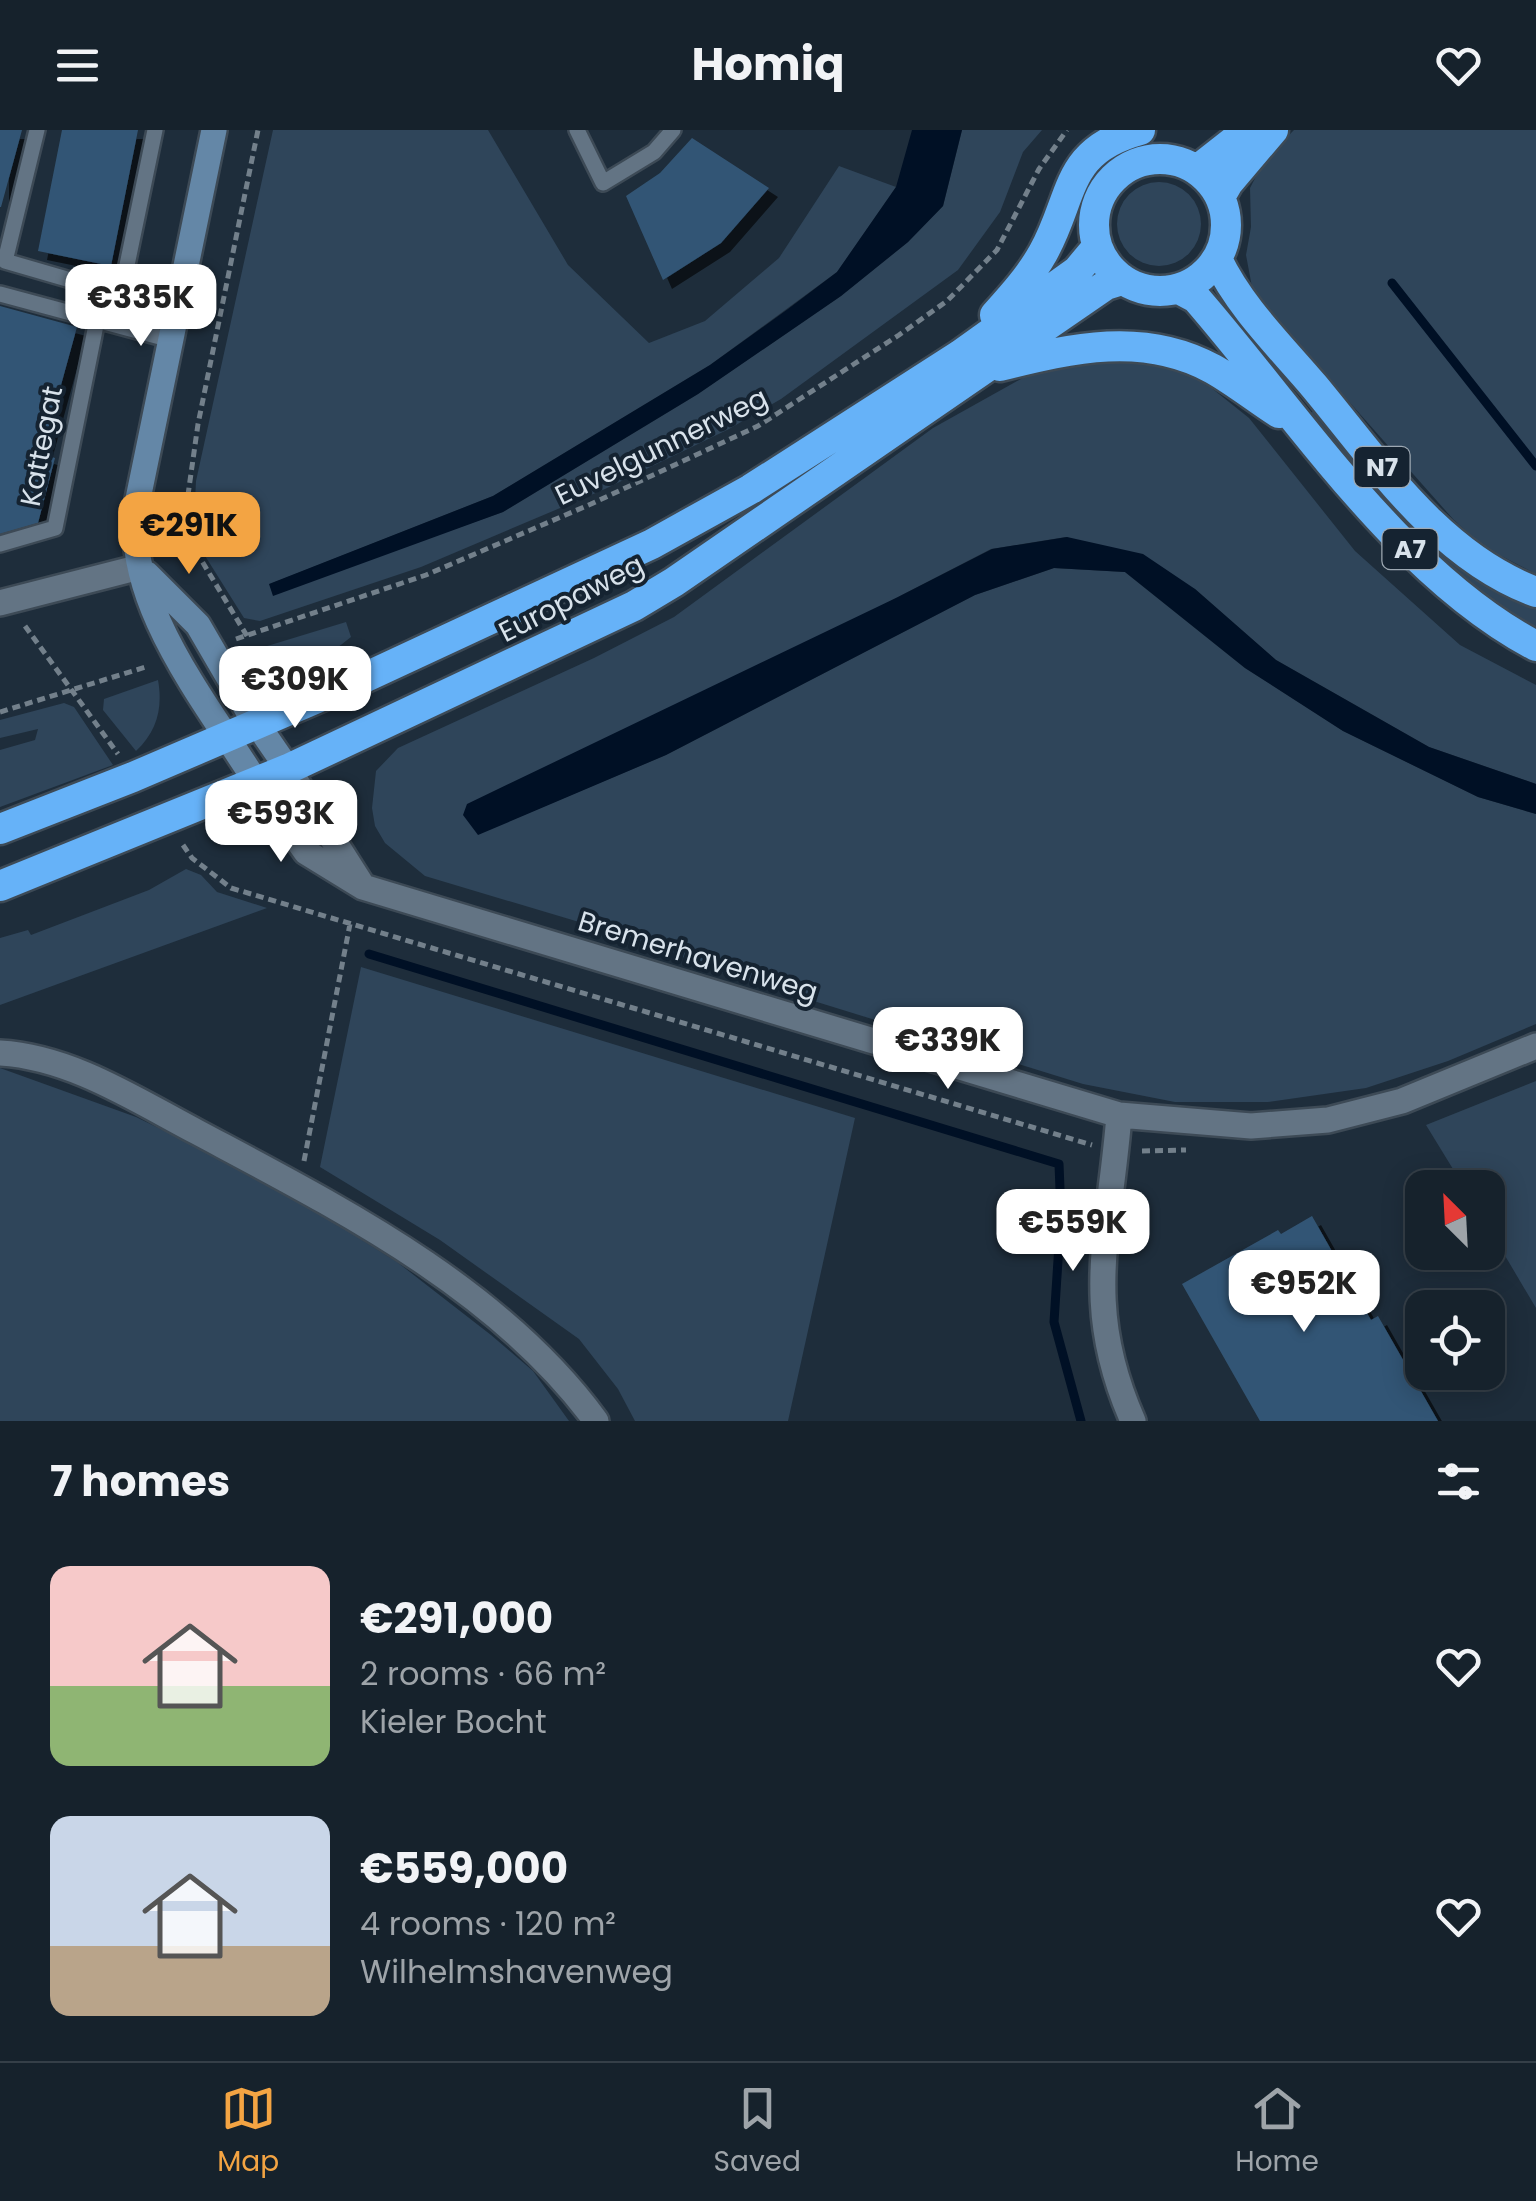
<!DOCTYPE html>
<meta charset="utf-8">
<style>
:root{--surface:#16222c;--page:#1f2a34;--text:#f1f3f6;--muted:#9ea4a9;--line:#353f48;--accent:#f3a443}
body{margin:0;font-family:Poppins,sans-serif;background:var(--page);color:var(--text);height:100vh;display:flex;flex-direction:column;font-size:38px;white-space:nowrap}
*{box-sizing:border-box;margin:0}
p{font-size:32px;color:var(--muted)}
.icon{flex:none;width:55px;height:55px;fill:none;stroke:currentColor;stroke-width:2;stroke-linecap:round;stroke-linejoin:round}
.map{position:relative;height:1291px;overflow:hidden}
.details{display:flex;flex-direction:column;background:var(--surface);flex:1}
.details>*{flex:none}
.needle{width:65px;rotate:336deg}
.fabs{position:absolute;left:1405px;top:1040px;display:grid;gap:20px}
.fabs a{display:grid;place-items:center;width:100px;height:100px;border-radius:20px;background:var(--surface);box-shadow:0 5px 25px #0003,0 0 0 2px var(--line);font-size:50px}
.price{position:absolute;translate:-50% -85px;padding:0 22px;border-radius:20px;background:#fff;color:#222;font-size:32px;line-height:65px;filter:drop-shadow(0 2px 5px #0008)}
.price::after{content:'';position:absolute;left:50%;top:60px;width:30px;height:22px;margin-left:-15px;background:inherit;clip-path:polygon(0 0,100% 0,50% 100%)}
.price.active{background:var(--accent);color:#111}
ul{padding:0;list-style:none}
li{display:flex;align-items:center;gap:30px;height:250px;padding:0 50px}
li span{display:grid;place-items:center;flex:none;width:280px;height:200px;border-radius:20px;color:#555}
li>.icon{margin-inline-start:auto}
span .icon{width:120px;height:120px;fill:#fffc;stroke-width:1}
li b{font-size:42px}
h2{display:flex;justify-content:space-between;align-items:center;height:120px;padding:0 50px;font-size:42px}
header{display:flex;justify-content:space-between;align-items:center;height:130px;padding:0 50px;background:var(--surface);font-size:45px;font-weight:700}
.dock{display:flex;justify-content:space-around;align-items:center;height:140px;border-top:2px solid var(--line);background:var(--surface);font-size:28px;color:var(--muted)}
.dock a{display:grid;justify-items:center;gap:5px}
.dock .active{color:var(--accent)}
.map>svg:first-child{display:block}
</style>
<header><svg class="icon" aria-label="menu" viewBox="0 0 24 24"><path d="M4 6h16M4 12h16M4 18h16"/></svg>Homiq<svg class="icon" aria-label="heart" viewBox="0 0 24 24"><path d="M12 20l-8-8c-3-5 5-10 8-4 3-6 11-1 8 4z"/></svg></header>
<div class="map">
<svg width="1536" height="1291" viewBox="0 0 1536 1291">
<defs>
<filter id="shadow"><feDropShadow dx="9" dy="9" stdDeviation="0" flood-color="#0009"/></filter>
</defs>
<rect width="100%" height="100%" fill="#1e2d3b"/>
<path fill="#2f455a" d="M273,0H488L568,135L649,213L705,191L779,128L839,36L896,57L837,142L710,235L493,366L270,454L414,413L503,382L698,264L841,166L908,112L943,76L962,0H1042L1023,22L1000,82L958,140L781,269L729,299L605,359L421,437L260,491L244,488L202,421L194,390L196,351Z
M1294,0H1536V444L1482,416L1453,389L1289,204L1252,157L1246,125L1251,97L1250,58L1264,31Z
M1117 94a42 42 0 1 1 84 0a42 42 0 1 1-84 0Z
M1083,227L1132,228L1189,240L1249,288L1355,421L1460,515L1536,555V654L1429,617L1276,530L1195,459L1066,407L991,419L898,467L478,704L666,625L975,465L1054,438L1125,442L1245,538L1343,601L1478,667L1536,684V894L1448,931L1366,958L1268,972H1175L1083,954L726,844L636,809L425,746L385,713L375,696L372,678L376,641L398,618L594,528L674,487L933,298L1028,245Z
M1316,279L1536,475V500L1504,483L1431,429L1306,287Z
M346,492L351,507C312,539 285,548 238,525Z
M158,550C163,578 157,601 136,621L103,580L104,569Z
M64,573L74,577L113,635L0,677V620L35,610L38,599L0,608V590Z
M186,739L201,745L217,762L267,778L0,875V808L28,800L31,805L149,760Z
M361,837L855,988L788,1291H635L618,1259L579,1209L440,1110L320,1037Z
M0,938L136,987L271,1053L397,1132L491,1205L533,1241L569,1291H0Z
M1536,951V1178L1488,1097V1058L1464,1057L1426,995Z"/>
<path fill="#001025" d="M912,0H962L943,76L908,112L841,166L698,264L503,382L273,466L269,454L493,366L710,235L788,179L837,142L896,57Z
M1067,407L1143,424L1195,459L1276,530L1429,617L1536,654V684L1478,667L1343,601L1245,538L1125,442L1054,438L975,465L666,625L478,705L463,685L467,674L898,467L992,419Z"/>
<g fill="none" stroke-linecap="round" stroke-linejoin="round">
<path stroke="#001025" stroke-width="9" d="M1392,153L1536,336
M369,824L1059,1034L1061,1084L1054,1192L1081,1291"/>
</g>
<path fill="#335574" filter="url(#shadow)" d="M0,0H22L1,77H0Z
M62,0H138L111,136L38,121Z
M692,8L769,58L721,113L663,150L626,66L660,43Z
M0,176L77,197L42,324L55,328L38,393L0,404Z
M1312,1086L1371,1190L1378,1186L1438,1291H1260L1182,1154L1278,1100L1281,1104Z"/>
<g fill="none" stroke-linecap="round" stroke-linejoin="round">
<defs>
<path id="lane" d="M37,0L5,131L177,181
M577,0L603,53L654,22L673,0
M0,164L171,210
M121,164L155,0
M0,414L55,398L97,190"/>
<path id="street" d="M0,473L140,437
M288,639L360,752
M256,652L306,722L363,757L1119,985L1251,996L1328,990L1402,971L1536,916
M0,923C71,927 136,970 197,1002C339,1078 499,1158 596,1291
M1119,985C1110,1103 1081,1174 1133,1291"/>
<path id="secondary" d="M214,0L138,369C119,468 207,573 256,652
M147,444L198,495L248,581L288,639"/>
<path id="highway" d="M1094 95a66 66 0 1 1 132 0a66 66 0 1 1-132 0Z
M1197,40L1248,0
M1220,67L1228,53L1273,0
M1217,129C1239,176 1280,216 1314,256C1378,333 1439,426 1536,462
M1179,159L1196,168C1296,283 1399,444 1536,516
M995,185C1013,165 1030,146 1043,123C1075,66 1063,21 1140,0
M1000,236C1072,218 1144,201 1213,239C1236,252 1257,269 1279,283
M0,699L133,647L366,547L652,414L751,359L960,225L1077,141L1097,117
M0,756L288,639L634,476L674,452L1106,155L1122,150"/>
</defs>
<use href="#lane" stroke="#3d4a56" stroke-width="20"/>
<use href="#street" stroke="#3d4a56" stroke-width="30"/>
<use href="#secondary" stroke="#3d4a56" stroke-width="30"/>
<use href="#highway" stroke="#3d4a56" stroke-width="35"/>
<path stroke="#73808b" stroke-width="5" stroke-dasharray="8 5" stroke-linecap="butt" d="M25,496L118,624
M247,506L194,418L186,379L198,294L258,0
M236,509L426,445L591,374L758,296L899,205L947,171L997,120L1039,39L1067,0
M0,582L149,536
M183,715L192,728L231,758L1092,1015
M1142,1021L1186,1020
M304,1031L350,794"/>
<use href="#lane" stroke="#637484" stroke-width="15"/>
<use href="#street" stroke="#637484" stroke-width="25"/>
<use href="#secondary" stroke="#6487a7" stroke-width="25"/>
<use href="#highway" stroke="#66b2f8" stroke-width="30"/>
</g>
<g text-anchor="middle" stroke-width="8" stroke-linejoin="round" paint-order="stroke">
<g fill="#152331" stroke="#9ea9b3" stroke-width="2.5">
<rect x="1354.5" y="317" width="55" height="40" rx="8"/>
<rect x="1382.5" y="399" width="55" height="40" rx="8"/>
</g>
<g font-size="25" font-weight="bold" fill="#d8e2eb">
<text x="1382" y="346">N7</text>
<text x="1410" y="428">A7</text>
</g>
<g font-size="28" fill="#d8e2eb" stroke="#152331">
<text transform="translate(41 316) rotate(-79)" y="10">Kattegat</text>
<text transform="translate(661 316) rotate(-26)" y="10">Euvelgunnerweg</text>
<text transform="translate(571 468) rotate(-27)" y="10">Europaweg</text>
<text transform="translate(698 826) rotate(17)" y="10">Bremerhavenweg</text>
</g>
</g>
</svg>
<div class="fabs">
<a><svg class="needle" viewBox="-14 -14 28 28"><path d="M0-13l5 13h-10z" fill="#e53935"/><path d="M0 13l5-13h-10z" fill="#9ea4a9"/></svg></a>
<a><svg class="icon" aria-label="locate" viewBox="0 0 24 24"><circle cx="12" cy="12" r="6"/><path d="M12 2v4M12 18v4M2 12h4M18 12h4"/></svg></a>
</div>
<b class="price" style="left:141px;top:219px">€335K</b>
<b class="price active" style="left:189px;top:447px">€291K</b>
<b class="price" style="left:295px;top:601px">€309K</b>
<b class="price" style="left:281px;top:735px">€593K</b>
<b class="price" style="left:948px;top:962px">€339K</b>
<b class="price" style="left:1073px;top:1144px">€559K</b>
<b class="price" style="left:1304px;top:1205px">€952K</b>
</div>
<section class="details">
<h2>7 homes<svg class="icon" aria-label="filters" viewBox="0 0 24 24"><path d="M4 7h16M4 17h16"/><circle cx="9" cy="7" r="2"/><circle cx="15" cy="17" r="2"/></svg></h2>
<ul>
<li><span style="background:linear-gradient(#f6c9c9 60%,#8fb573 0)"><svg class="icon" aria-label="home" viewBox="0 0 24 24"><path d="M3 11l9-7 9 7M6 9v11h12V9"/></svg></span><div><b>€291,000</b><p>2 rooms · 66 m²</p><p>Kieler Bocht</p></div><svg class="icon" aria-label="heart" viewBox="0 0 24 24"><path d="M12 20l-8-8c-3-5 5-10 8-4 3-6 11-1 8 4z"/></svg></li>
<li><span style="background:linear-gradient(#c9d6e8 65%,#b9a48a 0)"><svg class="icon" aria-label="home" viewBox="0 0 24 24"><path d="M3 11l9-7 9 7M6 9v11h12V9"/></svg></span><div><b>€559,000</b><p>4 rooms · 120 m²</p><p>Wilhelmshavenweg</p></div><svg class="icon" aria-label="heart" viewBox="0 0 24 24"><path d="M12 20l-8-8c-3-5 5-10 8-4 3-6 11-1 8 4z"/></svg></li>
</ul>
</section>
<nav class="dock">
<a class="active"><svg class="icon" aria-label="map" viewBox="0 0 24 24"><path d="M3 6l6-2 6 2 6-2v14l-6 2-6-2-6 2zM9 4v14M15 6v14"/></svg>Map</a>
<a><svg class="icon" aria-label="saved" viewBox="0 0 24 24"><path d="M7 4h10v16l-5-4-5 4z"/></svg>Saved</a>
<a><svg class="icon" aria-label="home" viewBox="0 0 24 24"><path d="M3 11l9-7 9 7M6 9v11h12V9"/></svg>Home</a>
</nav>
